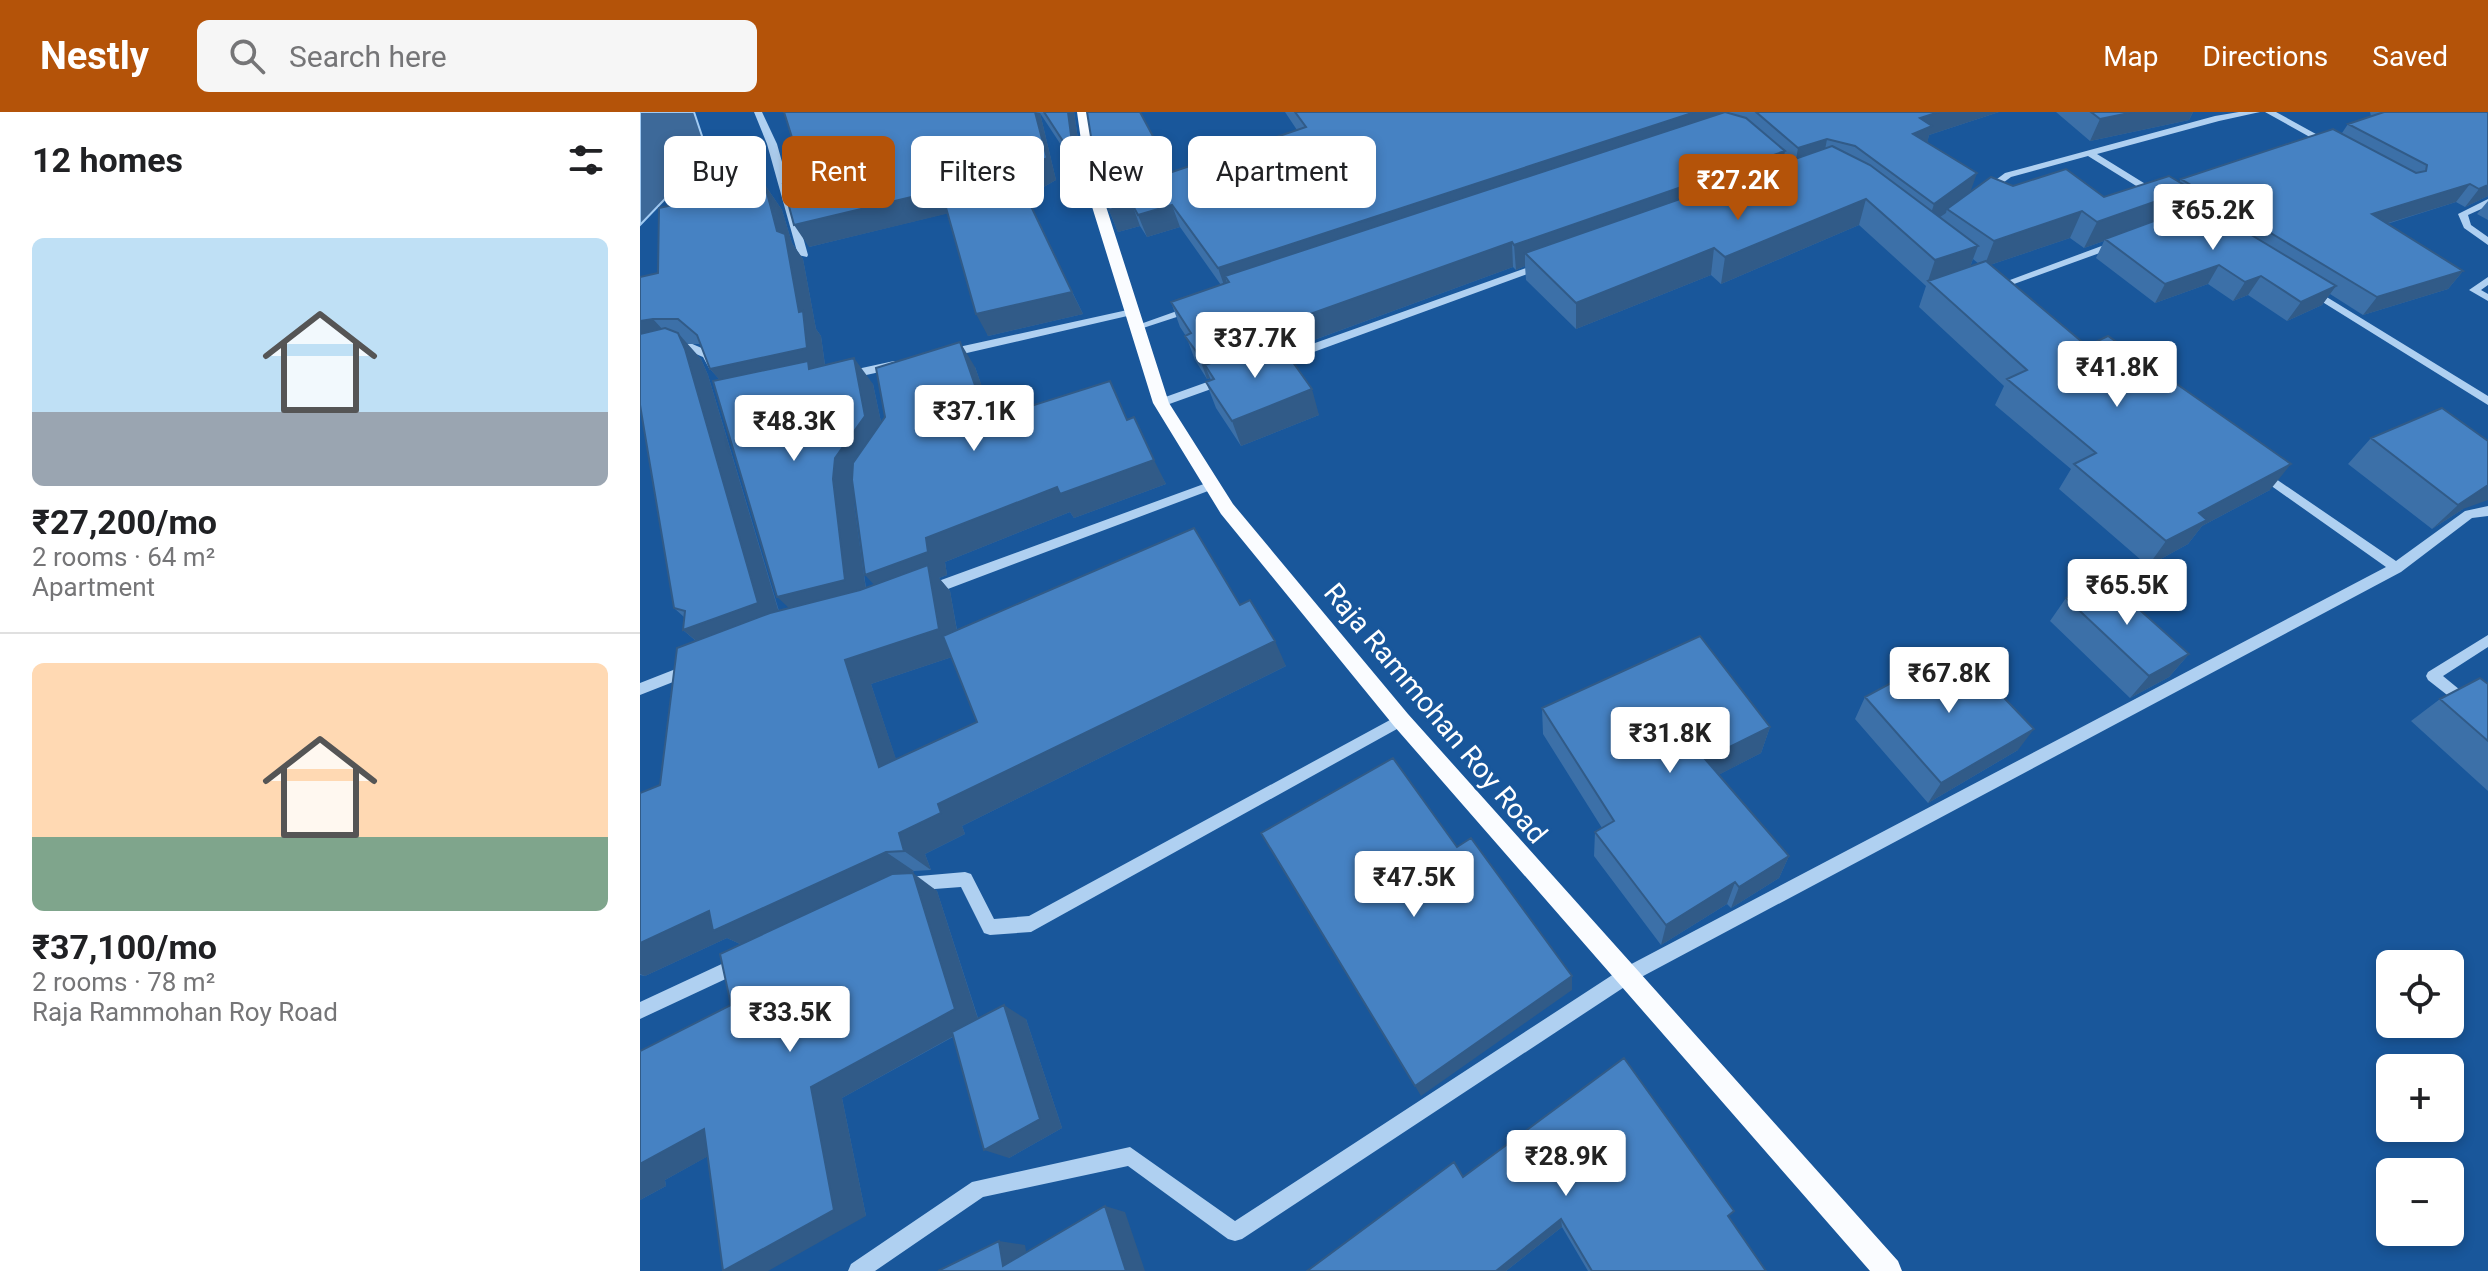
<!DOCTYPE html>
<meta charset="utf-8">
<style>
:root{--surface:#fff;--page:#f6f6f6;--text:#202124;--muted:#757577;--line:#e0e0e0;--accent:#b45309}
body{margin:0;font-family:Roboto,sans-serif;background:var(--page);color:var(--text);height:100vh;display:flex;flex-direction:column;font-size:30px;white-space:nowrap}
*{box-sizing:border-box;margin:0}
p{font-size:26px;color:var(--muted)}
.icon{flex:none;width:44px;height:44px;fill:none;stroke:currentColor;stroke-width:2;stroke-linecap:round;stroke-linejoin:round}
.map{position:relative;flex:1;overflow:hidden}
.panel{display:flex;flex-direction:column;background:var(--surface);width:640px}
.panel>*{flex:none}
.top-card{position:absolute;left:24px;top:24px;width:760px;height:72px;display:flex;gap:16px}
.buttons{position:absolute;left:1736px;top:838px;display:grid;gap:16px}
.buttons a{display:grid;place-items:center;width:88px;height:88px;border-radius:12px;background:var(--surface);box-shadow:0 4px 12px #0003;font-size:40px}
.price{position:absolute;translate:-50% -68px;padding:0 18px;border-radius:8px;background:#fff;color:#222;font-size:26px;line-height:52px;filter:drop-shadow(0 2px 4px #0008)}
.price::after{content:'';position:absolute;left:50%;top:48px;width:24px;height:18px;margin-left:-12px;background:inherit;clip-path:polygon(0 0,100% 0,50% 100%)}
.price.active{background:var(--accent);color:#fff}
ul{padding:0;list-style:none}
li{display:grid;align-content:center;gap:16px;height:424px;padding:0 32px}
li+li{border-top:2px solid var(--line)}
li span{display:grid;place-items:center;height:248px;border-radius:12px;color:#555}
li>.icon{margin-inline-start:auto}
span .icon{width:144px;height:144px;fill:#fffc;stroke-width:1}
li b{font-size:34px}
h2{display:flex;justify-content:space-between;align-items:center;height:96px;padding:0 32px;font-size:34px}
.chip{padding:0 28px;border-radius:12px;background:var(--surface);box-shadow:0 4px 12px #0003;font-size:28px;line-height:72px}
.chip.active{background:var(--accent);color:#fff}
header{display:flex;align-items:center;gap:48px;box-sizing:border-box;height:112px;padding:0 40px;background:var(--accent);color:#fff}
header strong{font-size:38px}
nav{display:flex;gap:44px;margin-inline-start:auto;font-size:28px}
.search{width:560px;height:72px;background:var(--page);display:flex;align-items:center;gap:20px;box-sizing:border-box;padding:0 28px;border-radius:12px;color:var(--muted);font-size:30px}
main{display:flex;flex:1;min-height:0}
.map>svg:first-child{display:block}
</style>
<header>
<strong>Nestly</strong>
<div class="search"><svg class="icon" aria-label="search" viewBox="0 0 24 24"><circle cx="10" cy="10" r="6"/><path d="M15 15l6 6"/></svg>Search here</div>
<nav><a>Map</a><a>Directions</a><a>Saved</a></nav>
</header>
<main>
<section class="panel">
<h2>12 homes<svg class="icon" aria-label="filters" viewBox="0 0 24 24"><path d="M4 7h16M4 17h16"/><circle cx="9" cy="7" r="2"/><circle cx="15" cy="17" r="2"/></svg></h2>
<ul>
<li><span style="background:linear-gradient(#bfe0f5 70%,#9aa5b1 0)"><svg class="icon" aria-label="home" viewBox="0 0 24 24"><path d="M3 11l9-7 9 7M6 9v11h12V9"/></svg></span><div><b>₹27,200/mo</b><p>2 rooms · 64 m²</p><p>Apartment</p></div></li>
<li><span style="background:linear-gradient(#ffd9b3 70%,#7fa58c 0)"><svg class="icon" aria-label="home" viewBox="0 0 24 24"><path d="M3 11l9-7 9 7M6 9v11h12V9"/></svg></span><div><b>₹37,100/mo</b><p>2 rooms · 78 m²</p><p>Raja Rammohan Roy Road</p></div></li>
</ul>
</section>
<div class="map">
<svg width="1848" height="1159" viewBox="0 0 1848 1159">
<rect width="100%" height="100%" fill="#19579b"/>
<path fill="#3d6999" stroke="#a2cbf3" stroke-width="2" d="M0,0H54L68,42L0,113Z"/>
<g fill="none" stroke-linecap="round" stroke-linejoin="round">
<path fill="#afd0f1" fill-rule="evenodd" d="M114,0H122L137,32L168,143L167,145L158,143L127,32Z
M1599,0H1620L1579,9L1457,42L1562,107V111H1556L1448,44L1371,65L1349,81L1341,79L1365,61L1575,4Z
M1625,0H1636L1694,32L1686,34Z
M1848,87V94L1828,103L1831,113L1848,125V133L1824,116L1818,102Z
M1475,129L1480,132L1479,134L1363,176H1355L1354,174Z
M900,151L905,154L904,156L638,253L634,254L628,250L630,247Z
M1848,165V173L1841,178L1848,182V189L1829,178Z
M1672,176L1848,284V293L1668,181V177Z
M551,194L556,197L555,199L497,218L492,215Z
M492,197L496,198V202L305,246L300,242L305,238Z
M50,231L71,240L80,255L78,258H70L63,245L49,239L0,250V242Z
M254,249L258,250V256L208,267L202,263L208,259Z
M584,264L590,268L588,271L521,295L515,291L517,288Z
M1620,356L1756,449L1825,399L1848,394V404L1832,406L1761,460L992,870L602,1127L595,1129L588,1127L488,1054L343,1085L235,1159H208L211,1152L332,1070L490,1035L595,1109L980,858L1746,455L1616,363L1614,360Z
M572,369L578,373L576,376L292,483H282L280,479L282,475Z
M1848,523V535L1803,564L1848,601V615L1788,568L1786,564L1788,560Z
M51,551L56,553L58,557L56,561L0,583V571Z
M761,602L766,604L768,608L766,612L391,820L350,823L344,821L321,775L268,779L262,777L260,772L262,767L268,765L325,760L331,762L354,807L389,804Z
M101,843L107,845L109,851L107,857L0,907V890Z"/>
<path fill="#fafcff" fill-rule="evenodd" d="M437,0H449L463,85L529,291L593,392L768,602L1258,1149L1262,1159H1230L754,614L581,402L513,291L449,85Z"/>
</g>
<path fill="#3c70a8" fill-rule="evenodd" d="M144,0H434L444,68L400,1L416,68L386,85L443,202L348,224L308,101L169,135L165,67Z
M645,0H1359L1289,23L1287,31L1330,79L1373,74L1464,85L1539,70L1541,67L1702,21L1708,12L1731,4L1730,0H1848V84L1825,95L1816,90L1747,112L1823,159L1808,177L1723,203L1690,182L1682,193L1647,209L1608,183L1593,189L1568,172L1515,191L1456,146L1464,129L1444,136L1430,126L1350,153L1447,234L1630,378L1562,414L1548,432L1508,454L1419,377L1431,357L1355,293L1364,274L1279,195L1286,174L1219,113L1081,172L1071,163L936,217L886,168L885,154L876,158L873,155L644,239L679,303L601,334L576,296L566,270L571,268L570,266L567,267L555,248L546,224L540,215L531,190L581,173L540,115L507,125L500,114L478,120L469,98L532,60L657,18ZM1543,91L1550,96L1538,100ZM1333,147L1339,152L1330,155Z
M1416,0H1553L1549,8L1450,29Z
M125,73L142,98L152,131L163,147L176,217L181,224L185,253L233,272L241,310L335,255L353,306L488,307L526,372L434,406L430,400L305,450L307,463L299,466L310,479L317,518L600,493L646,554L322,714L325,722L285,742L291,758L274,759L270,761L297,779L338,906L386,907L422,1016L369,1046L313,925L202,986L226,1104L68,1044L25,1068L26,1074L0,1088L91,893L100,832L87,826L5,864L0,863V681L20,673L56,529L43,518L44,505L34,496L0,293L18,161ZM47,232H60L70,257L80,268L149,496L139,499L68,263L61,247ZM214,386L234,473L226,476L214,392ZM312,545L337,610L256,648L231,572Z
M1848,89V108L1837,102Z
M1731,326L1823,397L1792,417L1708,352Z
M1426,486L1549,542L1529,565L1490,586L1410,509Z
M1848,572V679L1771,609L1800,587Z
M1225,585L1378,638L1288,691L1215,607Z
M902,596L1130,615L1121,641L1078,663L1149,744L1139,766L1091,796L1087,792L1021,833L954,744L955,720L962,716L903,622Z
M823,1065L1088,1104L1126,1159H948L922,1115L866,1159H667Z"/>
<path fill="#315b88" d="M395,0L400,1L416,68L386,85L376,63Z
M428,0H434L444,68L434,46Z
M1055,0H1084L585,164L589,178L586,179L578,156Z
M1299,0H1359L1289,23L1286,36L1273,22L1280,6Z
M1494,0H1553L1549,8L1450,29L1460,7Z
M1187,27L1183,49L1154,59L1158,36Z
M1145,39L1140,64L885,141V154L876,158L874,133Z
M1337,61L1329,84L1307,97L1306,101L1287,114L1294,92Z
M1830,72L1816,90L1719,120L1732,102Z
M125,73L142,98L152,131L163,147L176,217L181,224L186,261L92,282L70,257L159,200Z
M1848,73V84L1825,95L1839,77Z
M1551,77L1536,103L1465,127L1464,129L1444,136L1457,110Z
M301,78L314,100L169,135L154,113Z
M1226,87L1219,113L1081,172L1085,145Z
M492,92L500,114L478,120L469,98Z
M532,93L540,115L507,125L498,103Z
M1442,99L1430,126L1344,155L1354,129Z
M872,130L873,155L573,265L565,253L570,266L567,267L558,242Z
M1338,134L1328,160L1288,169L1295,148Z
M1074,136L1071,163L936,217V191Z
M1579,153L1568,172L1515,191L1525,172Z
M1823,159L1808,177L1723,203L1737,185Z
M1621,164L1608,183L1593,189L1605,170Z
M1696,174L1682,193L1647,209L1661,190Z
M432,180L443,202L348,224L336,202Z
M13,207L36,232L0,239V209Z
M38,221L61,247L68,263L143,514L71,541L43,518L118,491Z
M320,230L335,255L363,333L347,308Z
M214,246L233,272L245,329L216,371L214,392L228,492L162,508L137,485L195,346Z
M672,277L679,303L601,334L592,309Z
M514,348L526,372L434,406L430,400L305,450L307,463L299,466L310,479L321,542L231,572L266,677L239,655L205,548L246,486L225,463L286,426L417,375Z
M1651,352L1630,378L1562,414L1548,432L1508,454L1526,429L1559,401Z
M1848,373V388L1823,397L1792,417L1818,393Z
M635,529L646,554L322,714L325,722L285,742L291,758L264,739L259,721L298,692Z
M1549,542L1529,565L1490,586L1509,564Z
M1130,615L1121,641L1059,673L1065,647Z
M1394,617L1378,638L1288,691L1301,671Z
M246,740L274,759L109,836L87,826L5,864L0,862V831L69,799Z
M1149,744L1139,766L1091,796L1099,775Z
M273,761L297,779L339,910L202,986L226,1104L128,1159H84Z
M1095,770L1087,792L1021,833L1026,813Z
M932,864V878L781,984L775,974Z
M364,893L386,907L422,1016L369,1046L344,1038Z
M64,1017L101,1026L25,1068L26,1074L0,1088V1052Z
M465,1094L485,1100L505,1159H486Z
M921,1107L922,1115L866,1159H856Z
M359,1129L385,1133L389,1157L363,1154Z"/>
<path fill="#4682c3" stroke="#315b88" stroke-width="2" d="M144,0H395L407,46L376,63L432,180L336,202L301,78L154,113L143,72L165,67Z
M404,0H428L434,46Z
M447,0H500L532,60L666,15L655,0H1055L578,156L532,93L498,103L492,92L469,98L457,62Z
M1085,0L1106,6L1145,39L874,133L872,130L558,242L545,224L551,221L531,190L589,170L585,164Z
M1116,0H1299L1280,6L1292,14L1273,22L1337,61L1294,92L1215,34L1187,27L1158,36Z
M1451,0H1494L1460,7Z
M1744,0H1848V73L1839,77L1830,72L1732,102L1823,159L1737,185L1541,67L1693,17L1776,61L1786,59L1787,53L1708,12Z
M1192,34L1230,53L1338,134L1295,148L1226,87L1085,145L1074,136L936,191L885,141Z
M1426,57L1464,85L1529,64L1551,77L1457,110L1442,99L1354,129L1307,97L1351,65L1373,74Z
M125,73L137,119L145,122L159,200L163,199L167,236L70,257L57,223L38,207H13L0,209V165L18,161L19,96Z
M1560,92L1696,174L1661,190L1621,164L1605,170L1579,153L1525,172L1465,127Z
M1346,149L1447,234L1468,224L1651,352L1559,401L1567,408L1526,429L1434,352L1456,341L1367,267L1387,258L1288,169Z
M25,216L38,221L45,237L118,491L43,518L45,499L34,496L0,293V222Z
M637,228L672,277L592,309L566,270L574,267L565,253Z
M320,230L347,308L470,269L487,308L494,305L514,348L420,382L417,375L286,426L288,440L225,463L212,368L213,351L245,305L236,256Z
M214,246L225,304L195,346L193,367L205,468L137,485L73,269L168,249L169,257Z
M1802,296L1848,329V373L1818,393L1731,326Z
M554,416L600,493L610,488L635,529L298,692L301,701L259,721L264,739L246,740L73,819L69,799L0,831V681L20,673L37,536L130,501L220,478L288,453L299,517L205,548L239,655L337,610L303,524Z
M1464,466L1549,542L1509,564L1426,486Z
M1060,524L1130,615L1065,647L1149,744L1099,775L1095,770L1026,813L955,720L974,709L902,596Z
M1316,536L1394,617L1301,671L1225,585Z
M1840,566L1848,572V629L1800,587Z
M753,646L817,735L831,726L932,864L775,974L621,721Z
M273,761L315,897L171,975L194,1098L83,1159L64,1017L0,1052V939L91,893L80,842L252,762Z
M364,893L400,1007L344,1038L312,920Z
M984,946L1094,1099L1088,1104L1126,1159H952L921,1107L856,1159H667L814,1050L823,1065Z
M465,1094L486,1159H298L359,1129L363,1154Z"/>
<g text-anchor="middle" stroke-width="6" stroke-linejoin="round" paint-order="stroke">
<g font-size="28" fill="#fff" stroke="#19579b">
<text transform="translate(796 601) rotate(50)" y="10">Raja Rammohan Roy Road</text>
</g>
</g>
</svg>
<div class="buttons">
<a><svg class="icon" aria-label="locate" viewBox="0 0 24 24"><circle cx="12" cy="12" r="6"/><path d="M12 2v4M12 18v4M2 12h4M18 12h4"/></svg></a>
<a>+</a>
<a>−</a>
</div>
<b class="price active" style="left:1098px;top:110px">₹27.2K</b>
<b class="price" style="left:1573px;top:140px">₹65.2K</b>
<b class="price" style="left:615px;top:268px">₹37.7K</b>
<b class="price" style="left:1477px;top:297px">₹41.8K</b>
<b class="price" style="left:334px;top:341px">₹37.1K</b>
<b class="price" style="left:154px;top:351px">₹48.3K</b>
<b class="price" style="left:1487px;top:515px">₹65.5K</b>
<b class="price" style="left:1309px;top:603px">₹67.8K</b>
<b class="price" style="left:1030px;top:663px">₹31.8K</b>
<b class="price" style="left:774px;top:807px">₹47.5K</b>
<b class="price" style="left:150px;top:942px">₹33.5K</b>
<b class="price" style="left:926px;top:1086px">₹28.9K</b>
<div class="top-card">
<a class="chip">Buy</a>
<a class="chip active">Rent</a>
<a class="chip">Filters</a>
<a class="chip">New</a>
<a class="chip">Apartment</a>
</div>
</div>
</main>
